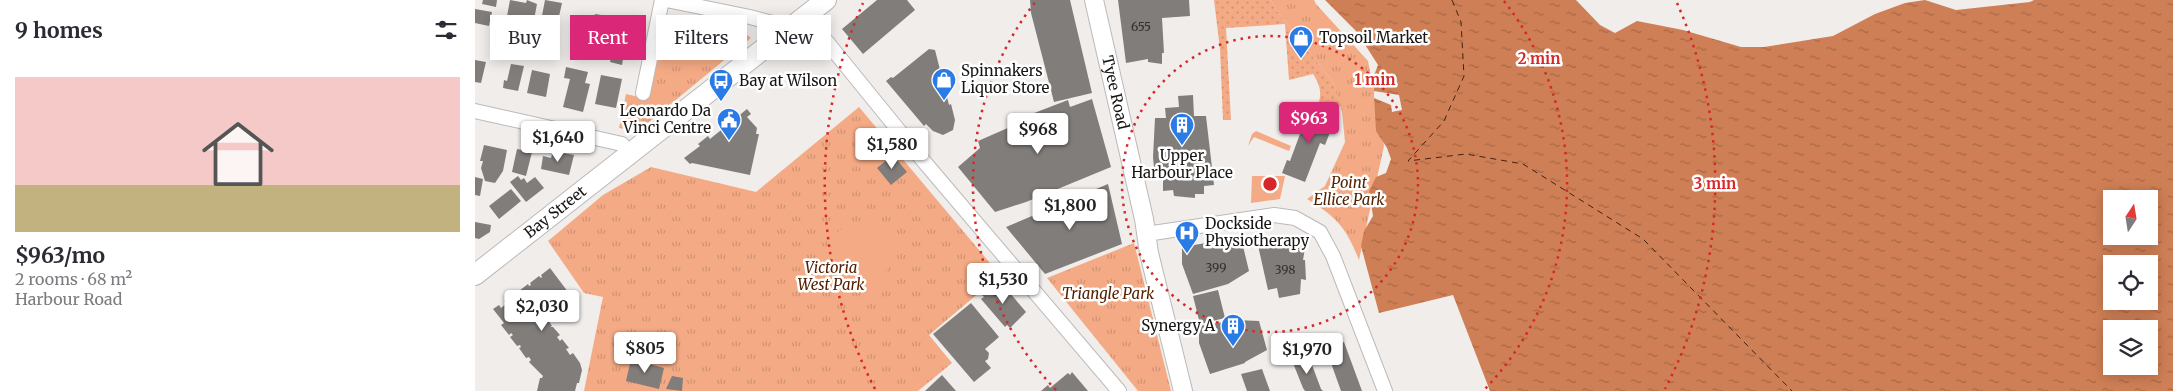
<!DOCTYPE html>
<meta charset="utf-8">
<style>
:root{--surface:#fff;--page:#f2f2f3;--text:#2b2b33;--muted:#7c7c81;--line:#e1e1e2;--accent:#db2777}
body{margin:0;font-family:Merriweather,serif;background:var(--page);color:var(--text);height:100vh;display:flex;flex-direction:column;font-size:19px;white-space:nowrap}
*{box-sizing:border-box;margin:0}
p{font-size:16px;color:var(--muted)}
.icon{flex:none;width:28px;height:28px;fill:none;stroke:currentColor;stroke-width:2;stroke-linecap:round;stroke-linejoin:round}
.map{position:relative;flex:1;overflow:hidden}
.sheet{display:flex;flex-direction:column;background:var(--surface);width:475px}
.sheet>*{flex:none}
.top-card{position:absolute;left:15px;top:15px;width:475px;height:45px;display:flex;gap:10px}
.needle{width:32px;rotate:12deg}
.tools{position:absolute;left:1628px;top:190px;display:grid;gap:10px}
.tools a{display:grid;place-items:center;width:55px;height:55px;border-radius:0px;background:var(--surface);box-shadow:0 2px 12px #0003;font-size:25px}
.price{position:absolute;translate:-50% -42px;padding:0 11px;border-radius:5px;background:#fff;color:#222;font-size:16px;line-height:32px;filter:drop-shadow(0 1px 2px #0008)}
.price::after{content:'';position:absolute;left:50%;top:30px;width:15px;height:11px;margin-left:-8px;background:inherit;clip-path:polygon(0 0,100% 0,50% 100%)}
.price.on{background:var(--accent);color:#fff}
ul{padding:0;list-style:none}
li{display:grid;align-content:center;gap:10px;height:265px;padding:0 15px}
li+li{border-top:1px solid var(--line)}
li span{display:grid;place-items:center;height:155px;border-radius:0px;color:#555}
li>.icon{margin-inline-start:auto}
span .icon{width:90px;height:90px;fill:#fffc;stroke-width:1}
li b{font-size:21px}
h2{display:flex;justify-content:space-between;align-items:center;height:60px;padding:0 15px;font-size:21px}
.tag{padding:0 18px;border-radius:0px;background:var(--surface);box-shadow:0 2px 12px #0003;font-size:18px;line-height:45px}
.tag.on{background:var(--accent);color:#fff}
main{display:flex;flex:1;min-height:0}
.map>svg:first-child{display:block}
</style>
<main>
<section class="sheet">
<h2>9 homes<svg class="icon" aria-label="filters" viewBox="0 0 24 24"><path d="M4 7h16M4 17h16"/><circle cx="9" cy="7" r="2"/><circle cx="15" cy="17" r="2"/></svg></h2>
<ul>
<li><span style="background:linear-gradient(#f6c9c9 70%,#c2b280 0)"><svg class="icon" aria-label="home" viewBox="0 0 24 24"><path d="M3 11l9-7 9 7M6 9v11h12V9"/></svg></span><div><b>$963/mo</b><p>2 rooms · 68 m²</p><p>Harbour Road</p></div></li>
</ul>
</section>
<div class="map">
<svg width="1698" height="391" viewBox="0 0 1698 391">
<defs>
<pattern id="grass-dots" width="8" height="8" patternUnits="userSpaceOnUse" patternTransform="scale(1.25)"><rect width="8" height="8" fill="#f4aa85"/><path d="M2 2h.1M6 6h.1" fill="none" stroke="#d09272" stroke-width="1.8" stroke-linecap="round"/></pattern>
<pattern id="park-tufts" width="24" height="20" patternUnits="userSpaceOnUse" patternTransform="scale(1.25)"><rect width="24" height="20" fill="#f4aa85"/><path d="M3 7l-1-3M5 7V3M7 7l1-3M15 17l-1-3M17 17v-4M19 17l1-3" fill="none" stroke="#d09272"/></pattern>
<pattern id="water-ripples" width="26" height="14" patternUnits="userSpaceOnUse" patternTransform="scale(1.25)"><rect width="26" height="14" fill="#cf7f55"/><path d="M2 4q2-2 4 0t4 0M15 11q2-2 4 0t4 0" fill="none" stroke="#a76745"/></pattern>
</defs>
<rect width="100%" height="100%" fill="#f0edeb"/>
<path fill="url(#grass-dots)" d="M739,0H796L802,11L858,82L866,106L841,111C847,96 847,88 838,74L814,80L810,24L751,28L756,120H748L745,49Z"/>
<path fill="url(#park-tufts)" d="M796,0H839L841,4L893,61L909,146L884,260C872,229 861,216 832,199L850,186L870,142L867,112L858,82L802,11Z
M184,14L268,32L276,38L168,127L157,130L144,128L151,94L168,98Z
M384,107L525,275L454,335L477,363L443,391H109L128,297L109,293L73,241L128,195L176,167L281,192Z
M659,243L696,391H663L572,278Z"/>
<path fill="#f4aa85" d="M781,131L816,146L814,151L779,137L773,146L777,134Z
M777,176H810L805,199L776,203Z
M382,223L407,225L422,242C419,266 398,301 369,286C352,277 345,251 358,236C364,229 374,226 382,223Z
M133,380L176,391H130Z"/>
<path fill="url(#water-ripples)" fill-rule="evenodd" d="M850,0H1101L1125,25L1140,33L1162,21L1208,30L1266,47H1289L1358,36L1400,14L1430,3L1450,0L1481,10L1555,2L1559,0H1698V391H1015L978,295L904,313L886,246L889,231L898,216L894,191L901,177L911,173L916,159L912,148L901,131L898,78L903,65L882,32ZM1636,199H1674V236H1636ZM1636,264H1674V301H1636ZM1636,329H1674V366H1636Z"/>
<path fill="#f0edeb" d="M899,91L924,95L927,110L917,112L916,105L899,98Z"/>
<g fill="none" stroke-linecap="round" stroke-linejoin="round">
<path stroke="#42210f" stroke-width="1" stroke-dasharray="6 5" stroke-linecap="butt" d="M977,0L986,22L989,76L969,121L933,161L991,154L1048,164L1168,239L1317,391"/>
</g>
<path fill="#807d7b" d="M8,0H22L21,7L7,4Z
M35,0L51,3L52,0L62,4L57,30L45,27L44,30L30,27Z
M70,0L87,3L81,30L65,26Z
M402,0H432L440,10L388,54L367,29Z
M555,0H595L617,93L579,102L556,13Z
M643,0H714L715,16L687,18L689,53H687V64L673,62V59L651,63Z
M0,9L17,12L14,26L0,23Z
M120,14L139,17L134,42L126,40L125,50L112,47Z
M148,17L164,21L158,47L141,44Z
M454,49L460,50L474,105L476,104L480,120L478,130L468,135L458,131L451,124L449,126L411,81L416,77L418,78Z
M138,51L149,53L147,65L135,62Z
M0,60L11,62L6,83L0,82Z
M36,64L49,66L43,91L28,88L29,80L32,81Z
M91,67L113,72L110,83L115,84L108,112L88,107L95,79L89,78Z
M57,70L75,74L71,97L52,93Z
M126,75L147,79L141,108L120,104Z
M718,95L719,116H731L739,185L729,186V194H720V198L699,196L698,190L688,191V178H680L678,157L680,118H691L690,108L704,107L703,96Z
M617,99L636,167L551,202L520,212L483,167L505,148L503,141L535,127L533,123L593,100L595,107Z
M835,107L861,117L850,145L845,143L830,182L807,173L812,160L815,161Z
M272,109L276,114L272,117L282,128L281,134H284L275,175L217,163L215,164L209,158L225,146L223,144L233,136L235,139Z
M9,145L32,150L28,171L20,183L10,181L6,168L8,161H5Z
M42,149L57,152L51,176L37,172Z
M78,151L99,155L94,175L66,169L68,156L76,158Z
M418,155L432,172L416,185L402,168Z
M43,176L46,180L49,178L52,183L60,177L69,188L51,202L35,182Z
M0,177L8,179L5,196L0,195Z
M633,184L647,244L570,274L531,227Z
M36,189L46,201L24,219L14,206Z
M0,222L16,225L15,232L4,239L0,238Z
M801,236L814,238L825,244L830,248L828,260H830L831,280L826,279L825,294L804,298L802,288L793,290L782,241L790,237Z
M743,241L767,242L774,271L753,284L718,294L707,264V247Z
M75,268L99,300L90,307L89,305L87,306L89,308L79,315L77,313L76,314L77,316L73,320L77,326L75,327H78L85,335L82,337L85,341L87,339L94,348L91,349L95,355L98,353L105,363L107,370L104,383H102L100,391H62L65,378H67L68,376L54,362L56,360L54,357L51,358L44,348L46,347L45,345L42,346L35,337L38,335L36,333L34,335L26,325L29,323L18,309L24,305L26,308L31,304L29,301L40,293L42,296L45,293L44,291L53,284L54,286L56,285L55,283L64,276L66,278L67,277L66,275Z
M524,280L551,312L535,328L532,325L530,327L506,299L509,297L507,295Z
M743,290L750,318L725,324L718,296Z
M496,303L524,337L510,349L514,353L513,359L510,361L516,368L499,382L458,334Z
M760,320L784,321L792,350L770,362V363L735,374L724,343V326Z
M869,342L887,391H866L851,349Z
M834,357L846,389L848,391H830L828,388L818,363Z
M156,359L189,368L184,389L151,381Z
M787,369L795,391H772L766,374Z
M597,372L613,391H566L573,385L575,388L593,373L595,375Z
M467,375L481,391H450Z
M197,376L208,378L207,391L191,389Z"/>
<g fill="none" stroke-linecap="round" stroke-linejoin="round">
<defs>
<path id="minor" d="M191,0L275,17L347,36L451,164L644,391
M168,93L187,0
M0,111L147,144
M671,234L799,215L820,218L845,232L858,256L910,391"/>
<g id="tertiary">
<path id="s1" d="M619,0L669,219L674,253L708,391"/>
</g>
<g id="secondary">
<path id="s2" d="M0,275L351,0"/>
</g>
</defs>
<use href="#minor" stroke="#bcb9b8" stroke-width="16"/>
<use href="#tertiary" stroke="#bcb9b8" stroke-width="20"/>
<use href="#secondary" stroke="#bcb9b8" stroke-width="22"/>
<use href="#minor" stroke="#fff" stroke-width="14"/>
<use href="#tertiary" stroke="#fff" stroke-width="18"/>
<use href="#secondary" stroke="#fff" stroke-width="20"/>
</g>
<g fill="none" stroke="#d62828" stroke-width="2.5" stroke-dasharray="2.5 5">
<circle cx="795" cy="184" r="148"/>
<path d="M581 390A297 297 0 0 1 561 1M1029 1A297 297 0 0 1 1009 390"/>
<path d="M400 389A445 445 0 0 1 388 3M1202 3A445 445 0 0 1 1190 389"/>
</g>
<defs>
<symbol id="shop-pin" viewBox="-11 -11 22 30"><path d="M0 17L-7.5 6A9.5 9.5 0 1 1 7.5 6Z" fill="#2b7be6" stroke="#fff"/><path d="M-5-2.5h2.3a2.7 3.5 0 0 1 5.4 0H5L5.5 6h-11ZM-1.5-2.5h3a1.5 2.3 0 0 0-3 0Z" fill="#fff"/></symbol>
<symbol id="bus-pin" viewBox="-11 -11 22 30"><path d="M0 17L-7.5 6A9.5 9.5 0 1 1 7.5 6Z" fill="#2b7be6" stroke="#fff"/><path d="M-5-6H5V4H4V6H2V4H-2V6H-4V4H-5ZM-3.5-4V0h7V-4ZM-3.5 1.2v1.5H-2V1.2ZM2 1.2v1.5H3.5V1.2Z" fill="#fff"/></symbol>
<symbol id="civic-pin" viewBox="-11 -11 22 30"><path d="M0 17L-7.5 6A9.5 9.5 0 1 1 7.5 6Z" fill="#2b7be6" stroke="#fff"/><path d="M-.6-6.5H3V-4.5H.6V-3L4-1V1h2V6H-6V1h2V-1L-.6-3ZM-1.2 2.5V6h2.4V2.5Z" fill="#fff"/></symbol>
<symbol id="building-pin" viewBox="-11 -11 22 30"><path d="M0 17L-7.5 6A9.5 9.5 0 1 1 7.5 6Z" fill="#2b7be6" stroke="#fff"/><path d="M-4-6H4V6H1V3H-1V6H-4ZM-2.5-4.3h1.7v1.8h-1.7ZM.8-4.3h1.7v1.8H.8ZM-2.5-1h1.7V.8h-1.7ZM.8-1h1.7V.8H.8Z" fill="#fff"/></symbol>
<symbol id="hospital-pin" viewBox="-11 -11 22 30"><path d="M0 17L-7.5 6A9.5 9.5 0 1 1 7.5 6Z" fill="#2b7be6" stroke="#fff"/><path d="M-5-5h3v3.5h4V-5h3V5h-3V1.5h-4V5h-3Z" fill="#fff"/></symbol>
</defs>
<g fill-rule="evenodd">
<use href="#shop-pin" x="812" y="24" width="28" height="38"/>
<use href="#shop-pin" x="455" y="66" width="28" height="38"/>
<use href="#bus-pin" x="232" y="67" width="28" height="38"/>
<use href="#civic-pin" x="240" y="106" width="28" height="38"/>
<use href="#building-pin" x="693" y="111" width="28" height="38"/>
<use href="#hospital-pin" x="698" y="219" width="28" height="38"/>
<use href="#building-pin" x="744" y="312" width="28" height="38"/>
</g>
<g text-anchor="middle" stroke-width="5" stroke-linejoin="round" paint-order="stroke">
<g font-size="12" fill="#31302e">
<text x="666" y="31">655</text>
<text x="741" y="272">399</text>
<text x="810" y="274">398</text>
</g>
<g font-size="15" fill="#171615" stroke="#fff" text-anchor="start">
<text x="844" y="43">Topsoil Market</text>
<text x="486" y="76">Spinnakers<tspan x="486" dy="17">Liquor Store</tspan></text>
<text x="264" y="86">Bay at Wilson</text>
<text x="236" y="116" text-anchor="end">Leonardo Da<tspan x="236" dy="17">Vinci Centre</tspan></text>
<text x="707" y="161" text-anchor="middle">Upper<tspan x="707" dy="17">Harbour Place</tspan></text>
<text x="730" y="229">Dockside<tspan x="730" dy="17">Physiotherapy</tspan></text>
<text x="740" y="331" text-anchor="end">Synergy A</text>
</g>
<g font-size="15" fill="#171615" stroke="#fff">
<text dy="5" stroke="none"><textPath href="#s1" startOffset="95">Tyee Road</textPath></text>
<text dy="5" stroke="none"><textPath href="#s2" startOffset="102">Bay Street</textPath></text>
</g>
<g font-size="15" font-style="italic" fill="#542000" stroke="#fff">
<text x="874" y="188">Point<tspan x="874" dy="17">Ellice Park</tspan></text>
<text x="356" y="273">Victoria<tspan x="356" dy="17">West Park</tspan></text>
<text x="633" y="299">Triangle Park</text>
</g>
</g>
<circle cx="795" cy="184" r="8" fill="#d62828" stroke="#fff" stroke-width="2.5"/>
<g font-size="15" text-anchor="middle" font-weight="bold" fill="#d62828" stroke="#fff" stroke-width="5" stroke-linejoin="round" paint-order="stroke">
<text x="1064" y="64">2 min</text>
<text x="900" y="85">1 min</text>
<text x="1240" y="189">3 min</text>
</g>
</svg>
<div class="tools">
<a><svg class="needle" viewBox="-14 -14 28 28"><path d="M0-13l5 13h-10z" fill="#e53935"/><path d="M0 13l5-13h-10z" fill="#7c7c81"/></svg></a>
<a><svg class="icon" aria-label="locate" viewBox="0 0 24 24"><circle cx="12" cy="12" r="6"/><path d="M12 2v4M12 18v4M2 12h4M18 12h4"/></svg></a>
<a><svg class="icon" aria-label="layers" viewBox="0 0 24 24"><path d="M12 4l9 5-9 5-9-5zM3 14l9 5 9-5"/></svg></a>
</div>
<b class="price on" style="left:834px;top:144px">$963</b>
<b class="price" style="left:563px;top:155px">$968</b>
<b class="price" style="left:83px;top:163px">$1,640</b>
<b class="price" style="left:417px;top:170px">$1,580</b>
<b class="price" style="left:595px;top:231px">$1,800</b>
<b class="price" style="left:528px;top:305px">$1,530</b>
<b class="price" style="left:67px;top:332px">$2,030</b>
<b class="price" style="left:170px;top:374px">$805</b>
<b class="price" style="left:832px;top:375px">$1,970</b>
<div class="top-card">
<a class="tag">Buy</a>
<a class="tag on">Rent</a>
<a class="tag">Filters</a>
<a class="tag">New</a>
</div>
</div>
</main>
